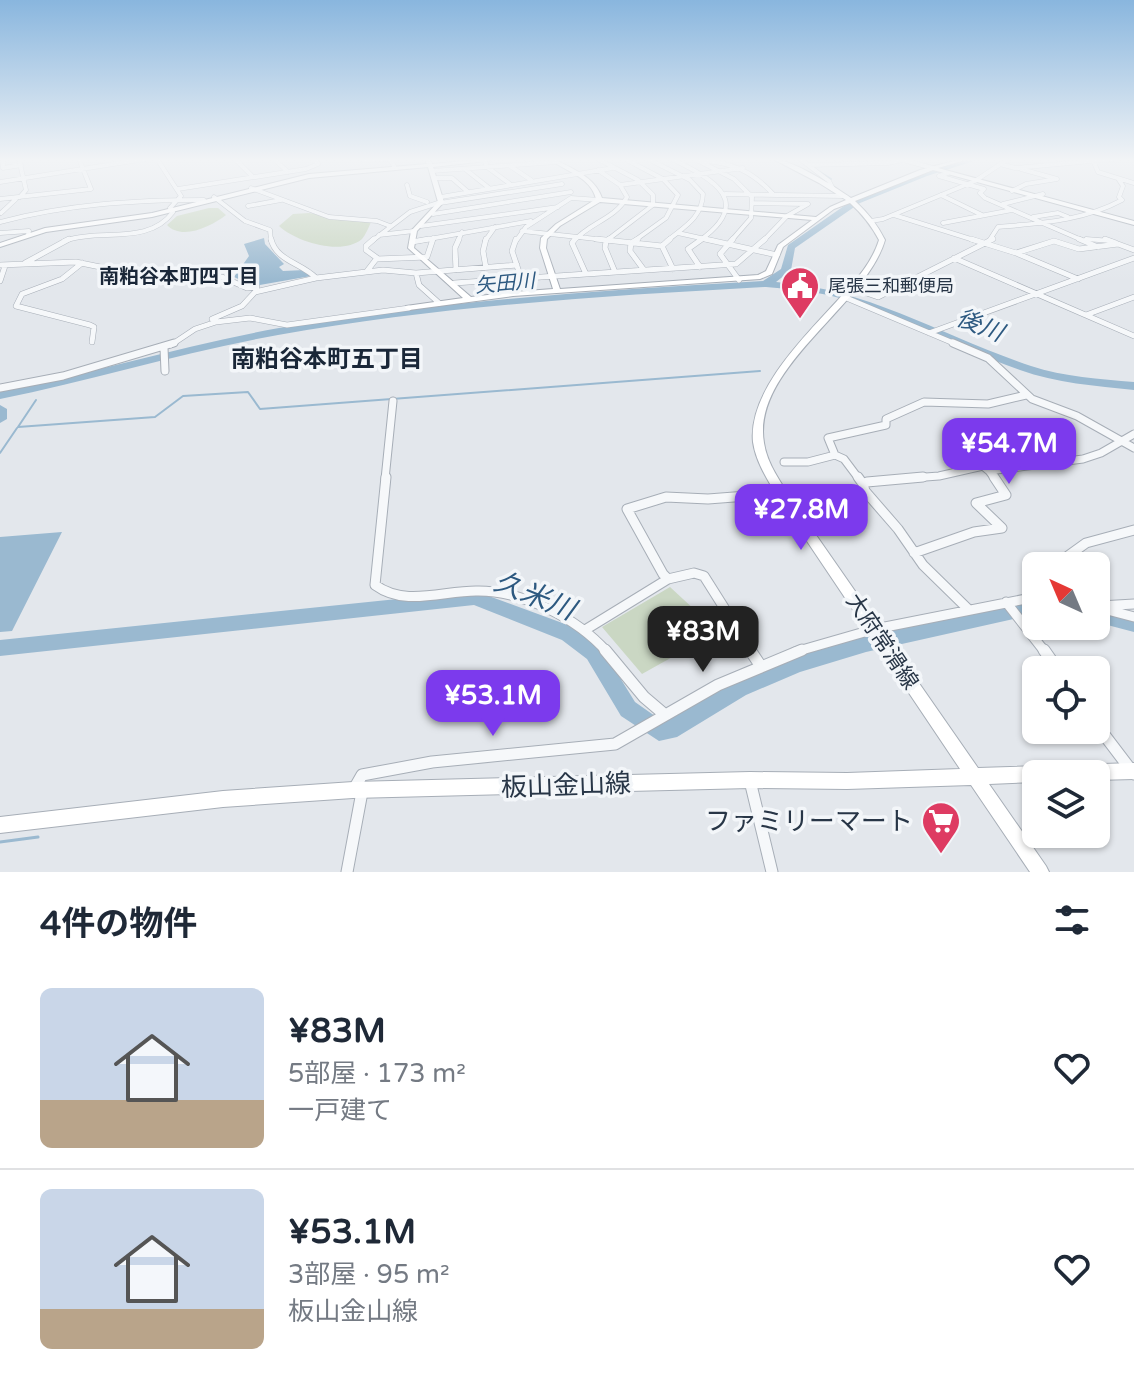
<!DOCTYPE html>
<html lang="ja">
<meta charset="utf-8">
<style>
:root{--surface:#fff;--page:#f2f2f3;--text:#1f2937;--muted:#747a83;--line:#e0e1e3;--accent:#7c3aed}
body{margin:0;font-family:"Varela Round","Noto Sans JP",sans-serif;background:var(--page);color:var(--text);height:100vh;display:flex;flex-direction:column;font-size:30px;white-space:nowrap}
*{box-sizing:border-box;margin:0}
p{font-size:26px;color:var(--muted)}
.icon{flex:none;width:44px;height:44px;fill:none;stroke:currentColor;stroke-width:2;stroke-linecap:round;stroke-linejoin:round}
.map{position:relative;height:872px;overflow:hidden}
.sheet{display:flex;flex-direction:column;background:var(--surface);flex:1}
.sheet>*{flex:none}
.needle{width:52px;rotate:316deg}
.buttons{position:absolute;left:1022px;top:552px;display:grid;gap:16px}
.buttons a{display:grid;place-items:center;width:88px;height:88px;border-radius:12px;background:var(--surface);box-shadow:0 2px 6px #0004;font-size:40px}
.price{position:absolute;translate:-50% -68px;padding:0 18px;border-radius:16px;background:var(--accent);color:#fff;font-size:26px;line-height:52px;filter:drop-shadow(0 2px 4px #0008)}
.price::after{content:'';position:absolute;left:50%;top:48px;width:24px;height:18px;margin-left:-12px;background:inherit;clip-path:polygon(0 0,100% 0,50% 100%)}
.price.current{background:#222;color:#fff}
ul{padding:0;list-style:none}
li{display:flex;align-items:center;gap:24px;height:200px;padding:0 40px}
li+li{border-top:2px solid var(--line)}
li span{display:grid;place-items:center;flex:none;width:224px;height:160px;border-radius:12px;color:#555}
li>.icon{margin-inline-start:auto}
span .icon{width:96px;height:96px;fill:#fffc;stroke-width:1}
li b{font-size:34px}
h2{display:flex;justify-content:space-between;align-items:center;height:96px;padding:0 40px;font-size:34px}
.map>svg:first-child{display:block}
</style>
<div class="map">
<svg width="1134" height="872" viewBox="0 0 1134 872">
<rect width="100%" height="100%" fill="#e3e7ec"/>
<path fill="#cad7c3" d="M209,208H218L226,215C212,226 182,241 167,225L177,216Z
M309,213L371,222C369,227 365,236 362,239C342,256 296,242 279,226L293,214Z
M670,587L696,611L683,617L686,626L684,633L701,641L642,674L602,627Z"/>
<path fill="#9ab9d0" d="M264,238L265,244L284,264L279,267L283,271L305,270L311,276L254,286L234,277L249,256L244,244Z
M62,532L12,631L0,632V537Z"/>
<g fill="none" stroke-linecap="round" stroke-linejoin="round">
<path stroke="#9ab9d0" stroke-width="2" d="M820,172L831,179
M36,400L18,427L155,417L183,396L248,392L260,409L760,371
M0,453L17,428"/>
<path stroke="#9ab9d0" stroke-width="3" d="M0,842L38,837"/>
<path fill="#9ab9d0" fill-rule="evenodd" d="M969,159H980L927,176L860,203L795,248L791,270L776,282C870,289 944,337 1031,366C1064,377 1100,379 1134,382V390C1096,386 1056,383 1020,370C957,348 898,312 832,296C811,291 788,289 766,287C603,296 439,306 278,335C184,352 93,380 0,399V391C94,373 185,345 279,328C439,301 602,290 763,281L781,269L788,245L854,199L921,172Z
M0,405L7,409V419L0,423Z
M475,591L576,628L601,647L635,702L662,721L732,683L796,656L866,636L1036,600V614L866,652L800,672L746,695L677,737L659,741L621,716L587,659L562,640L474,605L0,656V640Z
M1096,608L1134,616V632L1096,622Z"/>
<defs>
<path id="street-far4" d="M3,159V168L21,165
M19,159L26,190L20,197
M235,159L252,176
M274,159L288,172
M484,159L487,167L510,184
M598,159L638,180L653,195V205L606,241
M625,159L663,179L678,195L666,218L634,241
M648,159L690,180L703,194C702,218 684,227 667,241
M672,159C715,180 754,202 699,241
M695,159L734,179L752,197L751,218L731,241
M800,159L829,181L833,189
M363,160L390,159L394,166
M903,160L933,168
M1093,160L1098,172L1134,183
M702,161C732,162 753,172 773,194
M1000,164L1015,168L1113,159
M808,165L888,163L906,159
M510,166L531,180
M465,169L489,188
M432,171L556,162
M948,173L939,176L984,189L980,193L985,198L1084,241
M434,178H452L468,192
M0,182L145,159
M407,185L410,196L427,202
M620,185L743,168
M251,188L329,217L377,221L390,226
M178,189L306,169L318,164L315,159
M1012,191L1026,184L1057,179L1021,169
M725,194L843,196
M941,195L982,215
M214,197L245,221L270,230L271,241
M441,197L613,168
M0,199L91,189L79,159
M440,203L562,184
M753,203L807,204
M1003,204L1043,194
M248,206L281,200
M1,213L16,199
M433,214L571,192
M894,215L977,241
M1033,217L1058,213L1068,217
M871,221L883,219L975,181L1008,159
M0,222C68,204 134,200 204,200
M943,223L1012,210
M421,226L558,207
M522,231L615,241
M0,233L29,231L28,235
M678,233L714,241
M379,235L414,231
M1086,239L1111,241
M64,241C100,228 148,246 173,212L170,208L181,196L157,159
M372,241L410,212L441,202
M418,241L531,221
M432,241L433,238
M458,241L462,232
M485,241L495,227
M516,241L526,227L571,198L599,200
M574,241C589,223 615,219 627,197L620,185L598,170
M763,241L787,216L808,204
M989,241L998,227C1041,223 1083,221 1122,200L1119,197L1123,186L1119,180"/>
<path id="street-far3" d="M271,239C276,261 302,263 316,278
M486,239L483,251L486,268
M516,239L512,251L521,278
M575,239L572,243L586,274
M596,239L662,246
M638,239L631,243L630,251L644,270
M705,239L777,255
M733,239L720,254L739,280
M971,239L1016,253L1078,279
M1079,239L1098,247
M1105,239L1116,243
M606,241L609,239
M606,241L605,248L615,272
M412,242L429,239
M662,246L670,239
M662,246L673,269
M1016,253L1054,241L1079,249L1118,244L1134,250
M954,258L1134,336
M377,259L427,257L433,239
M25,263L69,239
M82,263L62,279L22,294L16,306L90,325L94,327L92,342
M0,265L76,262L144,276L222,277L247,288L257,287
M700,267L688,249L702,239
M456,270L455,248L459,239
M367,271L377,258L366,250V246L374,239
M416,273L419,285L439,303
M0,281L5,266
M454,283L736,264L765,239
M852,288L878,297L993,239
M844,297L958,345
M1086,315L1134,297
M212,319L242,306L255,292L316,278L383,270L416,273L517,265
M929,333L1134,258
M171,345L195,329L216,322L250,318L287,325L409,308"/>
<path id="street-far2" d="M953,343L988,358L1032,399L1077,416L1134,448
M164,348L165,371
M0,388L63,376L174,343
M835,455L844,459L859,479
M784,462H808L835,455L828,438L886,425V419L924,402L988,404L1026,395
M989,471L995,479
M385,479L393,401
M899,479L939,476L983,466L989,471L1083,459L1101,453L1134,434"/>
<path id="street-far1" d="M386,477L375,585C405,607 442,591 476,591C522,590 577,618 607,652
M858,477L863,484
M865,491L863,484L867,482L923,477
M865,491L898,529L923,565L969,610
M791,506L828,504L865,491
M914,553L974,532L1002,528L976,503L1006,495L994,477
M1037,566L1041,561H1061L1086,543L1134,530
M1036,572V584
M1006,602L1045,652
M1100,606L1134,604
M1096,607L1134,617
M585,630L668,579
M752,652L704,576L694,573L668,579L663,574L627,509L666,497L708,499L747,496L786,501
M795,652L875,629L1036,597"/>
<path id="street" d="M605,650L644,697L664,714
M750,650L760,665
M1044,650L1058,670
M1096,724L1134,774
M750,781L772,872
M354,789L362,775L432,762L615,744L718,685L802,650
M347,872L362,792"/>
<path id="secondary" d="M427,159H430L432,164L486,159H503L433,167L444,202L417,231L414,248L471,297L513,292L553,289L540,248L541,238L556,224L596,199C591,177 565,171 549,159H554C573,169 595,177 602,198L816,217L830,207L846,200L819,183L773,159C793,160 834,186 851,198L920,170L961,159H968L938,168L1134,221V225L933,170L855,201C868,213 877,224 885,240C866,306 751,368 764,443C767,464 781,482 791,499L978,768L1134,763V779L1096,780V774H1036V782L989,784L1046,866L1049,872H1030L971,785L847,789L750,788L353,798L223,807L0,833V817L223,791L353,782L750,772L847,773L960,769L782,504C771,485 756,464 753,442C748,391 805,336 837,301C854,282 871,265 879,240C871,225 862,214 850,203L834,209L783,247L772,274L760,279L513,296L409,310L405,308L406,306L463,298L408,248L411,231L438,202L428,167L309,178L152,217L46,232L0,247V243L45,228L152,213L309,174L427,164L425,160ZM600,202L812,220L778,245L766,271L758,275L560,289L546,248L547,239L560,226Z"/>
</defs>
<use href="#street-far4" stroke="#a7aeb7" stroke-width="5"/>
<use href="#street-far3" stroke="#a7aeb7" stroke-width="6"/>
<use href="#street-far2" stroke="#a7aeb7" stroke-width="9"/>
<use href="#street-far1" stroke="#a7aeb7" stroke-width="11"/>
<use href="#street" stroke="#a7aeb7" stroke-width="13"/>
<use href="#secondary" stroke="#a7aeb7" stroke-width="2"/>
<use href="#street-far4" stroke="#f6f8fa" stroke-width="4"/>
<use href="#street-far3" stroke="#f6f8fa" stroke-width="5"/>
<use href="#street-far2" stroke="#f6f8fa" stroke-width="7"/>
<use href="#street-far1" stroke="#f6f8fa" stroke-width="9"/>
<use href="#street" stroke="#f6f8fa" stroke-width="11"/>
<use href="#secondary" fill="#fff" fill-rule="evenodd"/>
</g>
<linearGradient id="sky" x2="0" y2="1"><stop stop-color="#89b6de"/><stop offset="0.57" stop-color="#f2f4f6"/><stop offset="1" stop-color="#f2f4f6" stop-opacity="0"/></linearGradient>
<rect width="1134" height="281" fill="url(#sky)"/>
<defs>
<symbol id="civic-pin" viewBox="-11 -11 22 30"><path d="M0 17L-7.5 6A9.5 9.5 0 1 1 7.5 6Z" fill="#de3b62" stroke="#f3f6f9"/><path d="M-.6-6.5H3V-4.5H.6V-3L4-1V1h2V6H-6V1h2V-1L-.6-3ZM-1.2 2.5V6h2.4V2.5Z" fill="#fff"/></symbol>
<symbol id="supermarket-pin" viewBox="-11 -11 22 30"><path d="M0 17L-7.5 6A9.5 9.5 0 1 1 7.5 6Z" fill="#de3b62" stroke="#f3f6f9"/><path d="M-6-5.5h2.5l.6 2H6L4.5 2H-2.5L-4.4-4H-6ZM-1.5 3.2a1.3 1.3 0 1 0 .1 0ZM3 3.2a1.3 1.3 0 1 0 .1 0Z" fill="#fff"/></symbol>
</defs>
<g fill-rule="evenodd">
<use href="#civic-pin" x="778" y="264" width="44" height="60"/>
<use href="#supermarket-pin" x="919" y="799" width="44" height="60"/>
</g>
<g text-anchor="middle" stroke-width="7" stroke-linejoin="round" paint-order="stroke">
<g font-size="18" fill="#283647" stroke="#f3f6f9" text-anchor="start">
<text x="828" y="292">尾張三和郵便局</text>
</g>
<g font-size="20" font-weight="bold" fill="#1a2738" stroke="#f3f6f9">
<text x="179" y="283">南粕谷本町四丁目</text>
</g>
<g font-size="20" font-style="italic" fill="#2d5980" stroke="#f3f6f9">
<text transform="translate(505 283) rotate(-5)" y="7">矢田川</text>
</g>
<g font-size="22" fill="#283647" stroke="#f3f6f9">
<text transform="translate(883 641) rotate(56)" y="8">大府常滑線</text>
</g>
<g font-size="24" font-style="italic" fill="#2d5980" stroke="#f3f6f9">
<text transform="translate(980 325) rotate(22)" y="8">後川</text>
</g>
<g font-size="24" font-weight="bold" fill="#1a2738" stroke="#f3f6f9">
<text x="327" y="367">南粕谷本町五丁目</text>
</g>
<g font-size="26" fill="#283647" stroke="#f3f6f9">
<text transform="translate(566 785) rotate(-2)" y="9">板山金山線</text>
</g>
<g font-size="26" fill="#283647" stroke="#f3f6f9" text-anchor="end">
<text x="913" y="830">ファミリーマート</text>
</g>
<g font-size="28" font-style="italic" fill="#2d5980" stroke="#f3f6f9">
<text transform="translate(535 595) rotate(22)" y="10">久米川</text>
</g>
</g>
</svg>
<div class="buttons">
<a><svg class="needle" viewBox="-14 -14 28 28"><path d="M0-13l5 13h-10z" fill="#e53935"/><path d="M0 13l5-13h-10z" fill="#747a83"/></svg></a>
<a><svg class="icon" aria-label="locate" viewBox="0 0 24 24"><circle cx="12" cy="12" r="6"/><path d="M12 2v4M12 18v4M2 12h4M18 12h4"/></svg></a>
<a><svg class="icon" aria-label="layers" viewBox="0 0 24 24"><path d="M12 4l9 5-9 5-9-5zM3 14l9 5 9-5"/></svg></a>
</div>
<b class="price" style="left:1009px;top:486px">¥54.7M</b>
<b class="price" style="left:801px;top:552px">¥27.8M</b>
<b class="price current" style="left:703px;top:674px">¥83M</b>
<b class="price" style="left:493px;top:738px">¥53.1M</b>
</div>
<section class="sheet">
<h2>4件の物件<svg class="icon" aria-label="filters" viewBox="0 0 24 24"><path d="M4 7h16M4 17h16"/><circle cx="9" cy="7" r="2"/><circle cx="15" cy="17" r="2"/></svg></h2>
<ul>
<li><span style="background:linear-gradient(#c9d6e8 70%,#b9a48a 0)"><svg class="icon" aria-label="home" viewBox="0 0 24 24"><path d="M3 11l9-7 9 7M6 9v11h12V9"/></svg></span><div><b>¥83M</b><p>5部屋 · 173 m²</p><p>一戸建て</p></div><svg class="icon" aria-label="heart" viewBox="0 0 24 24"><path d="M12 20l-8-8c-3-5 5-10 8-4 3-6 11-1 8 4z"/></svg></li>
<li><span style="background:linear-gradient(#c9d6e8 75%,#b9a48a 0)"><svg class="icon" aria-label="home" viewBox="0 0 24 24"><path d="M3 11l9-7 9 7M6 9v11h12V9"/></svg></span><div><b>¥53.1M</b><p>3部屋 · 95 m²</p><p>板山金山線</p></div><svg class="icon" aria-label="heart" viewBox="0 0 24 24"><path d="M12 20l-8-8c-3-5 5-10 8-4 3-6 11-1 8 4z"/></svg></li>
</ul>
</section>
